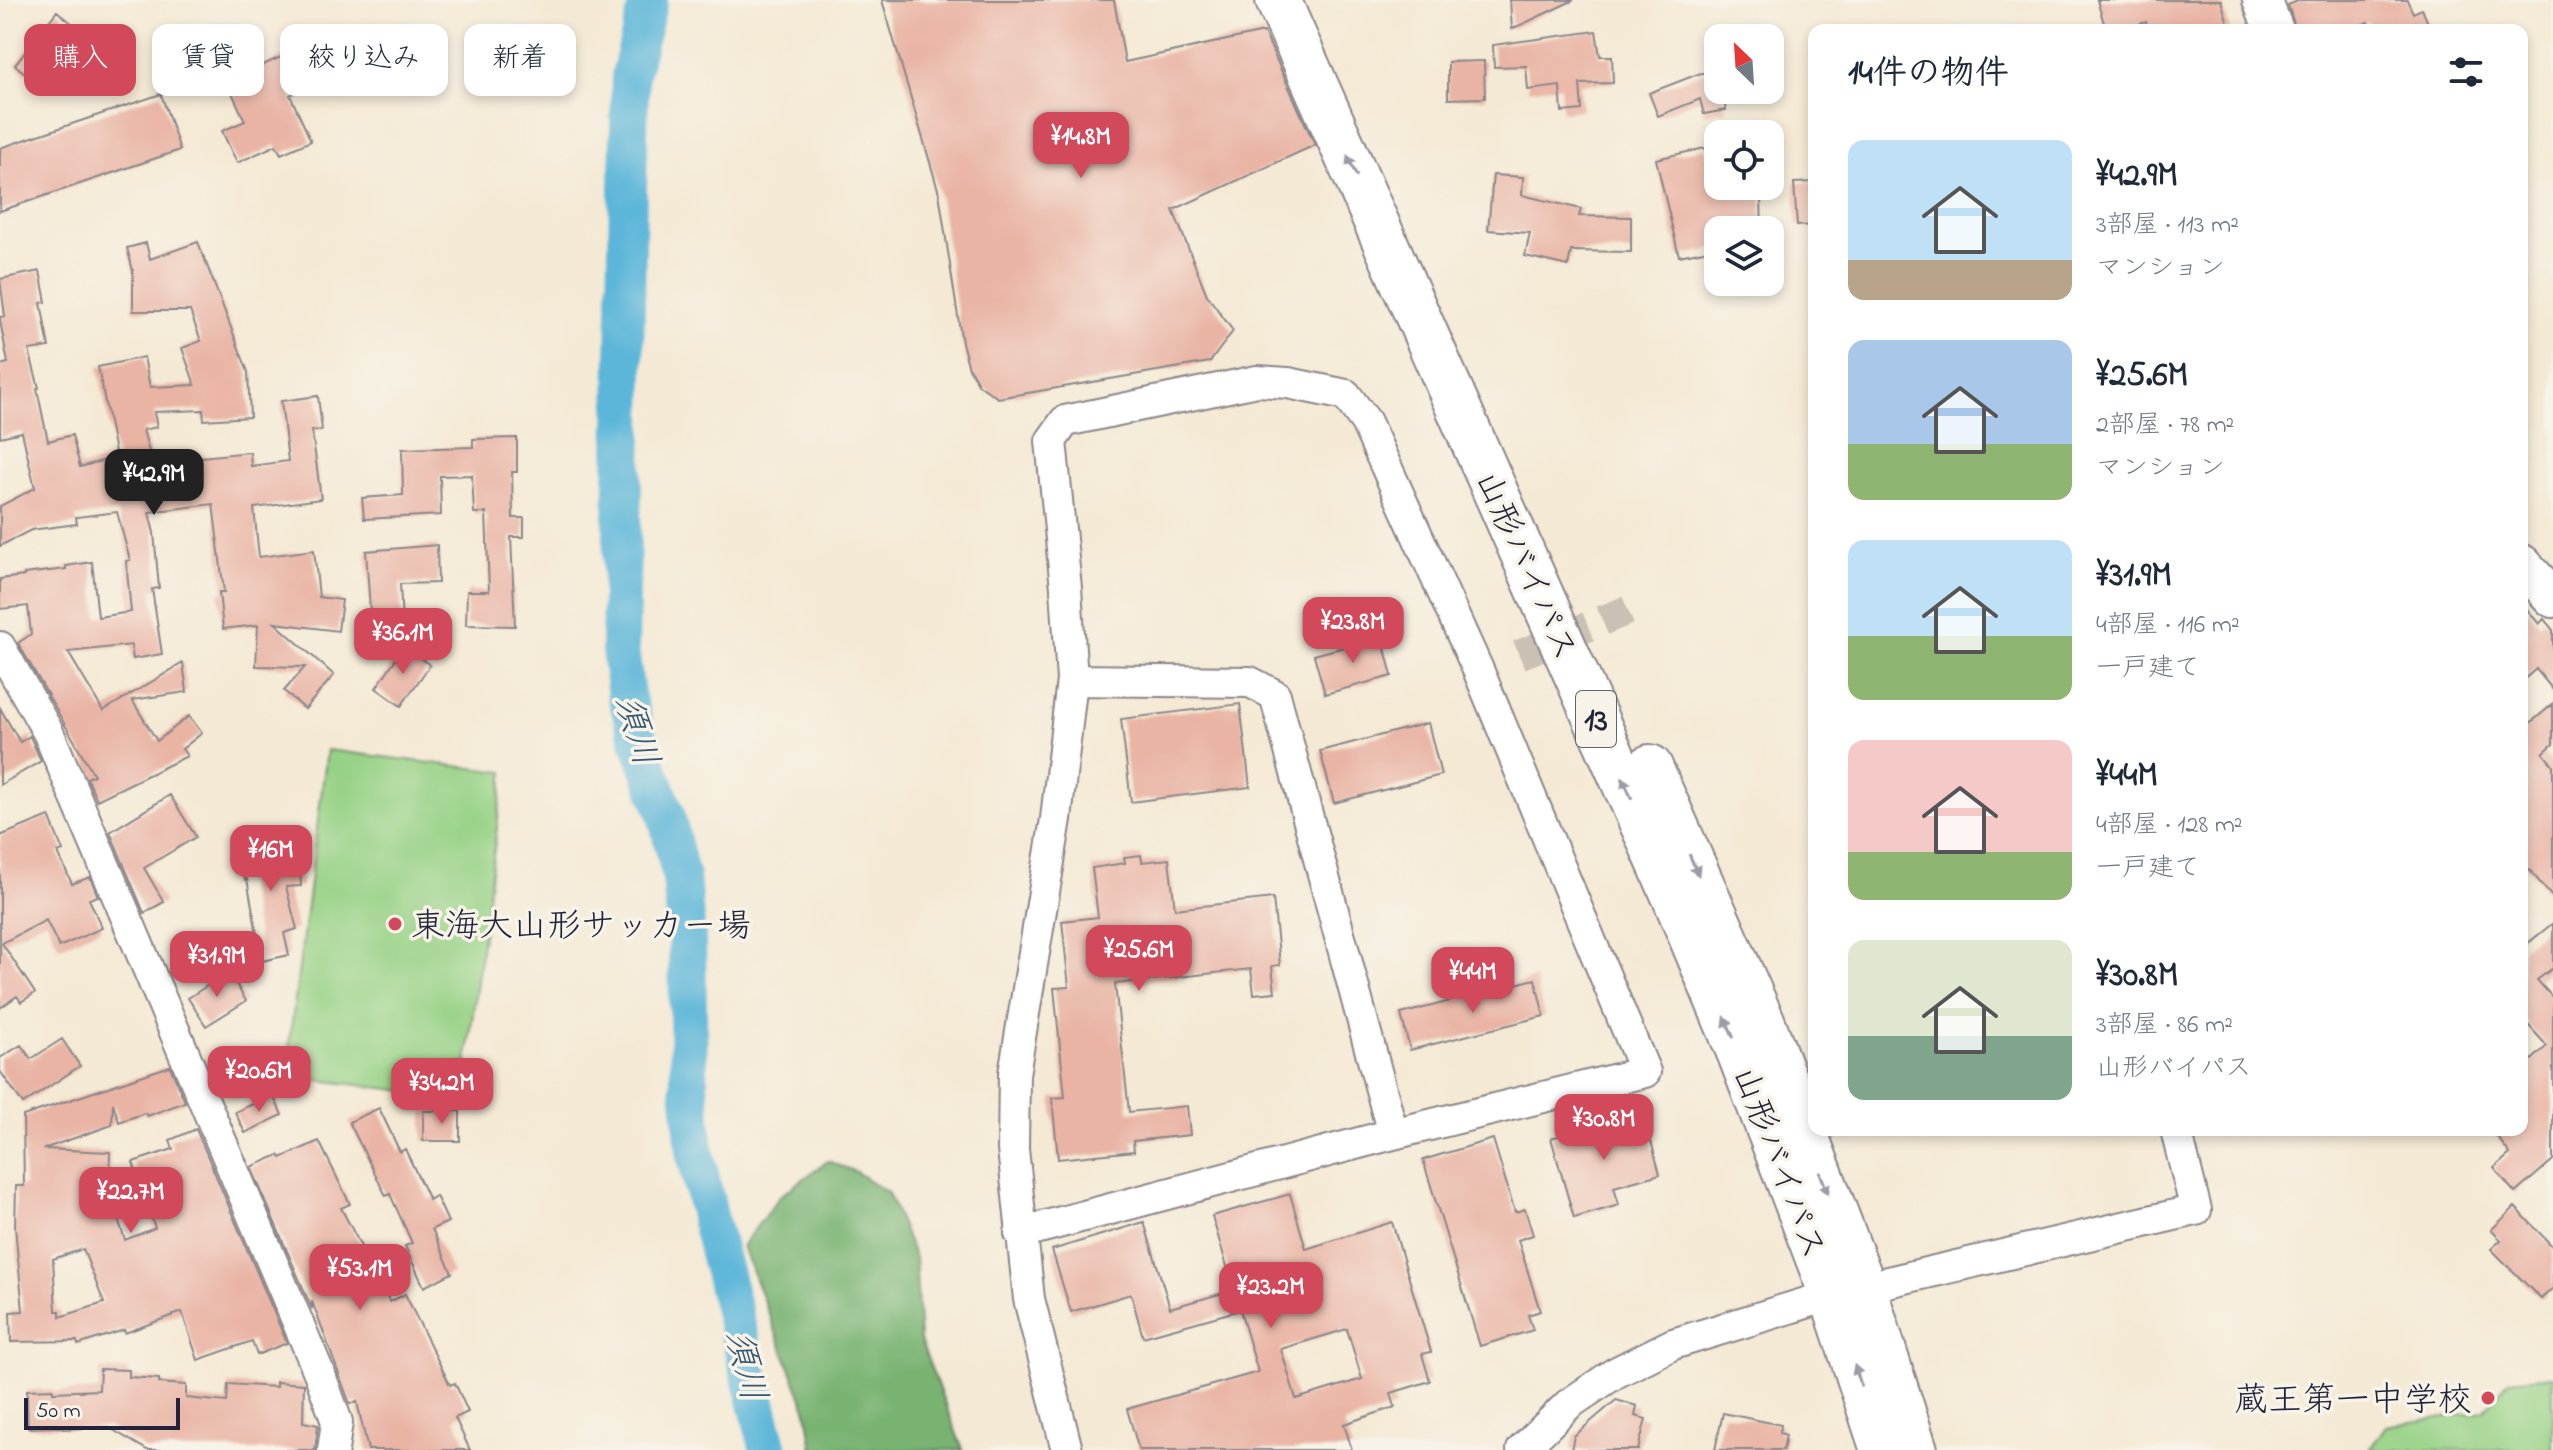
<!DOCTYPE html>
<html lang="ja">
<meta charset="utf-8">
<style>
:root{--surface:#fff;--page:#f6f6f7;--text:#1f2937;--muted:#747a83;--accent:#d1495b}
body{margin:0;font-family:"Indie Flower","Klee One",sans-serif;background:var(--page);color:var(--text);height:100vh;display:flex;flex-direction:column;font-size:30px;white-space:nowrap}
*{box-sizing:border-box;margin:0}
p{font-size:26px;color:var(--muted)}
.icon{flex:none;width:44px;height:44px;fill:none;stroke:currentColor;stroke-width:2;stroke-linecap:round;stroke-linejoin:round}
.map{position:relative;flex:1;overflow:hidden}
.panel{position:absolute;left:1808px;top:24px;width:720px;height:1112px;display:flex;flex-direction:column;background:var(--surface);border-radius:16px;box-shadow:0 4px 12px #0003}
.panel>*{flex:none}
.banner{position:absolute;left:24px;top:24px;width:760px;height:72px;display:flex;gap:16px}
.needle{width:52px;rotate:335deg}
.buttons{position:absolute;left:1704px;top:24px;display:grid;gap:16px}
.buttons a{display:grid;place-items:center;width:80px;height:80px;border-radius:16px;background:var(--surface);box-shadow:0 4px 12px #0003;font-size:40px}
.scale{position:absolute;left:24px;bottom:20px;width:156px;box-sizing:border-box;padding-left:8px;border:4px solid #22223b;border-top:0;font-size:22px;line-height:28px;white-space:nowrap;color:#22223b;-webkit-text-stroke:6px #f7f3e8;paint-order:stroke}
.price{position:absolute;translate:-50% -68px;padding:0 18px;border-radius:16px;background:var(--accent);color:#fff;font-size:26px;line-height:52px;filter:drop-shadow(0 2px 4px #0008)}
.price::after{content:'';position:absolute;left:50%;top:48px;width:24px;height:18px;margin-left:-12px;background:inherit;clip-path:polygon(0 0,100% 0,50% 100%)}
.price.active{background:#222;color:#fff}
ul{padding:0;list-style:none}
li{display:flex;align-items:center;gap:24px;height:200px;padding:0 40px}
li span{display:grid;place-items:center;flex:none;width:224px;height:160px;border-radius:16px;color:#555}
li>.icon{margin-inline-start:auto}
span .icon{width:96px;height:96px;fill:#fffc;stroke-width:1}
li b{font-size:34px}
h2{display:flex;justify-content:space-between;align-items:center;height:96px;padding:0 40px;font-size:34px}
.chip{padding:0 28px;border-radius:16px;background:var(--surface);box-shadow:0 4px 12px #0003;font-size:28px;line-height:72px}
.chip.active{background:var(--accent);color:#fff}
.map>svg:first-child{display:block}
</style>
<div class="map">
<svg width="2553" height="1450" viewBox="0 0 2553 1450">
<rect width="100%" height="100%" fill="#f7f3e8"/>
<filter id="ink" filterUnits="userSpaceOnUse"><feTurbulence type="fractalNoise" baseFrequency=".0125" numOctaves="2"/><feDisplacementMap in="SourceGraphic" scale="16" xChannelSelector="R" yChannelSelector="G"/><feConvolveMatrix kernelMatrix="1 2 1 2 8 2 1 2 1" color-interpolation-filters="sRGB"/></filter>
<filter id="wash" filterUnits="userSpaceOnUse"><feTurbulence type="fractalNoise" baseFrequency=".006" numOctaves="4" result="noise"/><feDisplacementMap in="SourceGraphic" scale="32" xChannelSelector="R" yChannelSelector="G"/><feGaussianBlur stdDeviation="1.8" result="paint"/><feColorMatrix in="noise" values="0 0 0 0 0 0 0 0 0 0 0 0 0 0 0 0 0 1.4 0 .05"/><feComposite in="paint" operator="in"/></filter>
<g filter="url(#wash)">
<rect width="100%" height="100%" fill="#f4e9d4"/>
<path fill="#96d185" stroke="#5c7a60" stroke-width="2" d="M327,750L504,772L462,1098L285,1076Z
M2553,1376V1450H2369L2386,1426L2484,1411L2509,1380Z"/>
<path fill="#78b372" stroke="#4d6a56" stroke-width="2" d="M828,1161L856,1172L888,1193L915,1258L920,1340L963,1450H813L807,1411L742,1246L780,1196Z"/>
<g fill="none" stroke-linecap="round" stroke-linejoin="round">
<path stroke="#5cb6d9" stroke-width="38" d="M649,0L630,75L620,650L626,695L640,744L666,814L681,878L687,937L689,1085L695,1151L710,1221L769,1450"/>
</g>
<g id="blocks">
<path fill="#e9b4a4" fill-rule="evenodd" d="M882,0H1114L1125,62L1264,32L1315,145L1173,210L1207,295L1233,331L1210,362L998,398L979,385L969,368L962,343L939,193Z
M1510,0H1574L1512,29Z
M2097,0H2221L2230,30H2148L2146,22L2118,30H2106Z
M2300,0H2407L2413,13L2422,9L2431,30H2372L2368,22L2349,30H2296L2288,5Z
M57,11L74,25L60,41L65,45L35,81L15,65Z
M343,29L359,63L290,95L311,141L281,154L276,145L237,163L222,131L245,121L223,73L257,57L261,66Z
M1596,31L1600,56H1612L1613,83L1580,84L1582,110L1562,112L1560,86L1528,90L1526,66L1494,67L1493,45Z
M1484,61L1485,98L1448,99V62Z
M1718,70V90H1721L1726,110L1704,114L1700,99L1658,116L1649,93L1698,74Z
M161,94L180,150L0,211V148Z
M1705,148L1710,168L1718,161V186H1776L1761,198L1762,230H1718V248L1679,256L1656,159Z
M1493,175L1523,177L1522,195L1581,209L1579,216L1631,217V252L1571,251L1568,266L1525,256L1530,233L1488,230Z
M1814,182V225L1797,226L1794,183Z
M198,242L248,372L250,417L204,420L203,410L154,412L157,427L143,430L152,462L250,452L251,466L288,461L281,401L318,396L322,430L312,431L321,499L254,508L259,557L314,550L319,597L342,600L338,631L275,623L334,675L305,709L284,691L305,667L256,666L258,625L223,629L219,592H224L213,504L149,512L154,533L159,588L152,589L162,654L133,659L131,645L68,652L103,711L183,663L187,692L132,700L157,741L189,716L202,733L182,749L187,756L97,800L87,778L94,775L18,643L31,634L28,606L0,609V579L24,576V574L66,569V566L92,562L98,617L131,612L126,561L130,560L117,512L76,517L77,524L31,530L0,546V506L35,488L22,432L0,437V365L8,363L0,321V317L5,316L0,279L40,271L46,302L41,303L49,347L29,350L39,388L37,389L48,441L72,435L80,467L116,457L98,367L144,357L150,387L195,385L182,348L201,341L190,311H133V271L127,248L146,243L150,259Z
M517,438V472H512L513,518H524V537H511L515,626L466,625L467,591H489L486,513H474L472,475L440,476L441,515L364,519L362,498L403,495L402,449L473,447V439Z
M437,545L438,583L400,584L402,623L371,625L366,551Z
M2522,603L2539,624L2544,619L2553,630V690L2536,669L2522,681Z
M1382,637L1392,676L1325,694L1314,655Z
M404,647L430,665L401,706L376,688Z
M1240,704L1250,787L1131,802L1121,719Z
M2553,704V744L2543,753L2553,765V898L2522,861V730Z
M0,708L20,742L30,736L41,761L0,785Z
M1428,723L1441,775L1334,803L1320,751Z
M170,795L196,837L144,868L164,902L144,913L110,832Z
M49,816L63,851L58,853L72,884L90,877L98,896L89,899L102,928L59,947L46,920L2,943L35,993L21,1002L17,996L0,1008V836Z
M291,837L297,870H300L301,886L286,887L297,929L284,933L289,955L262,961L247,879L245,880L237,849Z
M1141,855L1142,862L1169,859L1175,909L1273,898L1280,965L1272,966L1275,992L1254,994L1251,969L1115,984L1129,1112L1187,1106L1190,1135L1133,1141L1134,1151L1058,1159L1052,1098L1065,1097L1054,988L1069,987L1062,921L1098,917L1092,868L1125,863L1124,857Z
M2553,923V968L2537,980L2553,998V1160L2515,1193L2494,1168L2510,1154L2492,1130H2522V1069L2547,1046L2522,1018V948Z
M229,972L246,1001L206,1026L188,998Z
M1535,979L1544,1016L1410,1050L1401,1014Z
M62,1039L80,1066L23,1104L0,1071V1058L21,1045L31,1059Z
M170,1066L185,1102L147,1116L145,1113L119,1122L113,1103L112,1125L43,1149L110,1152L109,1191L125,1240L155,1228L133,1162L173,1149L170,1140L196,1129L287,1343L257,1355L252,1341L198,1360L182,1312L125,1333L124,1330L78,1345L77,1341L11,1342L10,1312L23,1311L15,1227L16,1186H24L23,1116ZM83,1249L104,1303L60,1317V1311H56L53,1259Z
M273,1095L282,1115L245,1133L235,1112Z
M379,1108L400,1152L405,1149L429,1200L436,1196L448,1222L432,1229L452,1273L424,1287L405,1246L412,1243L390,1194L386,1196L349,1122Z
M423,1111H460V1141H423Z
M1643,1112L1660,1174L1614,1187L1619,1205L1574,1218L1551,1138Z
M1493,1139L1515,1212L1525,1209L1533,1235L1518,1240L1540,1311L1528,1315L1533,1330L1480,1346L1423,1160Z
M319,1141L350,1204L341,1208L390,1302L405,1294L450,1385L455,1383L468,1412L455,1418L470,1450H368L357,1402L350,1404L312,1301V1309L251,1167L279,1155L281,1158Z
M1290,1194L1306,1249L1392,1222L1431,1352L1422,1354L1430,1381L1391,1393L1395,1407L1344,1424L1352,1450H1139L1127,1409L1258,1372L1240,1310L1143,1337L1131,1294L1071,1312L1052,1250L1144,1222L1170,1308L1234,1290L1212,1216ZM1347,1329L1362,1379L1296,1399L1281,1349Z
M2515,1207L2553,1247V1288L2541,1299L2491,1249L2501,1240L2491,1230Z
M100,1369L129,1370V1377L159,1379V1383L186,1385V1398L227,1402L228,1384L276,1387V1382L304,1384L303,1422L318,1425L315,1450H147L108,1427L63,1429V1427L28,1428L27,1390L53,1389V1392L99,1390Z
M1616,1400L1637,1406L1635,1416L1646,1419L1638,1450H1571L1574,1436Z
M1723,1413L1781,1425L1780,1433L1786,1435L1783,1450H1715Z"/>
</g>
</g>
<g filter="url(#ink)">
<use href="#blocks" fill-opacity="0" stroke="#8b8688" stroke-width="2"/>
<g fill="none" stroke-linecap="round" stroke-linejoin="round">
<path stroke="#cac1b5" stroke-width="30" stroke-dasharray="30 15" stroke-linecap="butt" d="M1519,655L1628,610"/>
<defs>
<path id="minor" d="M0,647L48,732L320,1375L337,1422L333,1450
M1072,680L1250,682L1275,695L1393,1134
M1020,1233L1393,1134L1645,1072L1479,672L1366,422L1346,395L1288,383L1257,381L1065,421L1051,441L1066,588L1072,680L1056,819L1014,1074L1013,1149L1029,1299L1067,1450
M1522,1450L1569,1404L1615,1373L1673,1344L1832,1295L2196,1210L2176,1130"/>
<path id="major" d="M2262,0L2274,30
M2522,564L2553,598"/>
<path id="highway" d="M1278,0L1675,898L1739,1052L1832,1295L1883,1450
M1650,767L1763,1023L1864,1288L1915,1450"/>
</defs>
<use href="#minor" stroke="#8b8688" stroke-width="34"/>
<use href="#major" stroke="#8b8688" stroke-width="42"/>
<use href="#highway" stroke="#8b8688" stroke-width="48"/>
<use href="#minor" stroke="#fff" stroke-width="30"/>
<use href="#major" stroke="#fff" stroke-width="38"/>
<use href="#highway" stroke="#fff" stroke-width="44"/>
</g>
<defs><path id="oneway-solid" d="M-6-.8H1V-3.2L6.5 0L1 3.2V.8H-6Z" transform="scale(2)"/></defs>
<g fill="#9c9ca7">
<use href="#oneway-solid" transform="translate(1352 166) rotate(-114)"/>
<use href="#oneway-solid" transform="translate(1627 788) rotate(-114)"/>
<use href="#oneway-solid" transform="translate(1694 865) rotate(66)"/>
<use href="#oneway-solid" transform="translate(1729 1027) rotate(-113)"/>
<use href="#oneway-solid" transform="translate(1824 1183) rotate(69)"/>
<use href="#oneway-solid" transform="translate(1858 1376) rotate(-108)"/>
</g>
</g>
<g fill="#d1495b" stroke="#f7f3e8" stroke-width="3">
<circle cx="395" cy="924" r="8"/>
<circle cx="2488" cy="1398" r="8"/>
</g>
<g text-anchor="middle" stroke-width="7" stroke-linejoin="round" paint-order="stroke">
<rect fill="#f7f3e8" stroke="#62616f" stroke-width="2" x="1576" y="691" width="40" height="56" rx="6"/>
<g font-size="32" font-weight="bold" fill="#22223b">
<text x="1596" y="730">13</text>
</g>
<g font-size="34" fill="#22223b" stroke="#f7f3e8">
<text transform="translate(1528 565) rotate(66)" y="12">山形バイパス</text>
<text transform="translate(1781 1162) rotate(69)" y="12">山形バイパス</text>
</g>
<g font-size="34" fill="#22223b" stroke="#f7f3e8" text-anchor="start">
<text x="411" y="936">東海大山形サッカー場</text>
<text x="2472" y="1410" text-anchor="end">蔵王第一中学校</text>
</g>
<g font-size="36" font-style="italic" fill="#365672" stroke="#f7f3e8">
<text transform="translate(639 730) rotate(73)" y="13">須川</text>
<text transform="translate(748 1365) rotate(76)" y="13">須川</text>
</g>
</g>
</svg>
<div class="buttons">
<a><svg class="needle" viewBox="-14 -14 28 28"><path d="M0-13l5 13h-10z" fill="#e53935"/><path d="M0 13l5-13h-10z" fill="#747a83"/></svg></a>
<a><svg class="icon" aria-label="locate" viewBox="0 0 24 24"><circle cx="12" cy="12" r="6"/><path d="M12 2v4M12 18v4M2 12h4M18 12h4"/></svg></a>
<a><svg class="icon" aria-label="layers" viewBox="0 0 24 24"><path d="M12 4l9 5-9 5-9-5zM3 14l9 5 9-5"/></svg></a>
</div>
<div class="scale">50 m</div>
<b class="price" style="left:1081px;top:180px">¥14.8M</b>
<b class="price active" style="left:154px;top:517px">¥42.9M</b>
<b class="price" style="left:1353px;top:665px">¥23.8M</b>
<b class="price" style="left:403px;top:676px">¥36.1M</b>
<b class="price" style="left:271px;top:893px">¥16M</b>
<b class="price" style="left:1139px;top:993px">¥25.6M</b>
<b class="price" style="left:217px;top:999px">¥31.9M</b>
<b class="price" style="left:1473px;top:1015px">¥44M</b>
<b class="price" style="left:259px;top:1114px">¥20.6M</b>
<b class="price" style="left:442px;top:1126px">¥34.2M</b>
<b class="price" style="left:1604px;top:1162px">¥30.8M</b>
<b class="price" style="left:131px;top:1235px">¥22.7M</b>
<b class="price" style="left:360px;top:1312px">¥53.1M</b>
<b class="price" style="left:1271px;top:1330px">¥23.2M</b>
<div class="banner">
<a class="chip active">購入</a>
<a class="chip">賃貸</a>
<a class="chip">絞り込み</a>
<a class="chip">新着</a>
</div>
<section class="panel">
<h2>14件の物件<svg class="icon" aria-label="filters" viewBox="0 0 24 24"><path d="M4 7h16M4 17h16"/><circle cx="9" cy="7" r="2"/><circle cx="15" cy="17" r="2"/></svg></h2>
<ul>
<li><span style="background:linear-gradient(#bfe0f5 75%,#b9a48a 0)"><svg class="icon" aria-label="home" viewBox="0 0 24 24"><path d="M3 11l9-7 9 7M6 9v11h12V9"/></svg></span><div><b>¥42.9M</b><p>3部屋 · 113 m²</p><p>マンション</p></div></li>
<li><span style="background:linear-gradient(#a9c7e8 65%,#8fb573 0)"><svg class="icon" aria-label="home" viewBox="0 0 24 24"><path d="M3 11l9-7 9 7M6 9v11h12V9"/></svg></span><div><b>¥25.6M</b><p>2部屋 · 78 m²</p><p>マンション</p></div></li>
<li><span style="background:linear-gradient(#bfe0f5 60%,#8fb573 0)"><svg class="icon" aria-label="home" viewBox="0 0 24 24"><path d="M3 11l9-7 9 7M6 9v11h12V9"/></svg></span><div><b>¥31.9M</b><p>4部屋 · 116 m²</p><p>一戸建て</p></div></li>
<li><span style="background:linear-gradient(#f6c9c9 70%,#8fb573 0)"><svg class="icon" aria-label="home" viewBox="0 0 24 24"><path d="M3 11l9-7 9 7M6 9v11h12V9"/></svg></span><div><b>¥44M</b><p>4部屋 · 128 m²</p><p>一戸建て</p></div></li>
<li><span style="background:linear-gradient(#dfe7d0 60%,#7fa58c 0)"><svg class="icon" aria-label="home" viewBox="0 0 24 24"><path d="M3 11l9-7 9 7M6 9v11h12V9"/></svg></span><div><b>¥30.8M</b><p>3部屋 · 86 m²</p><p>山形バイパス</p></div></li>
</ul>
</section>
</div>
